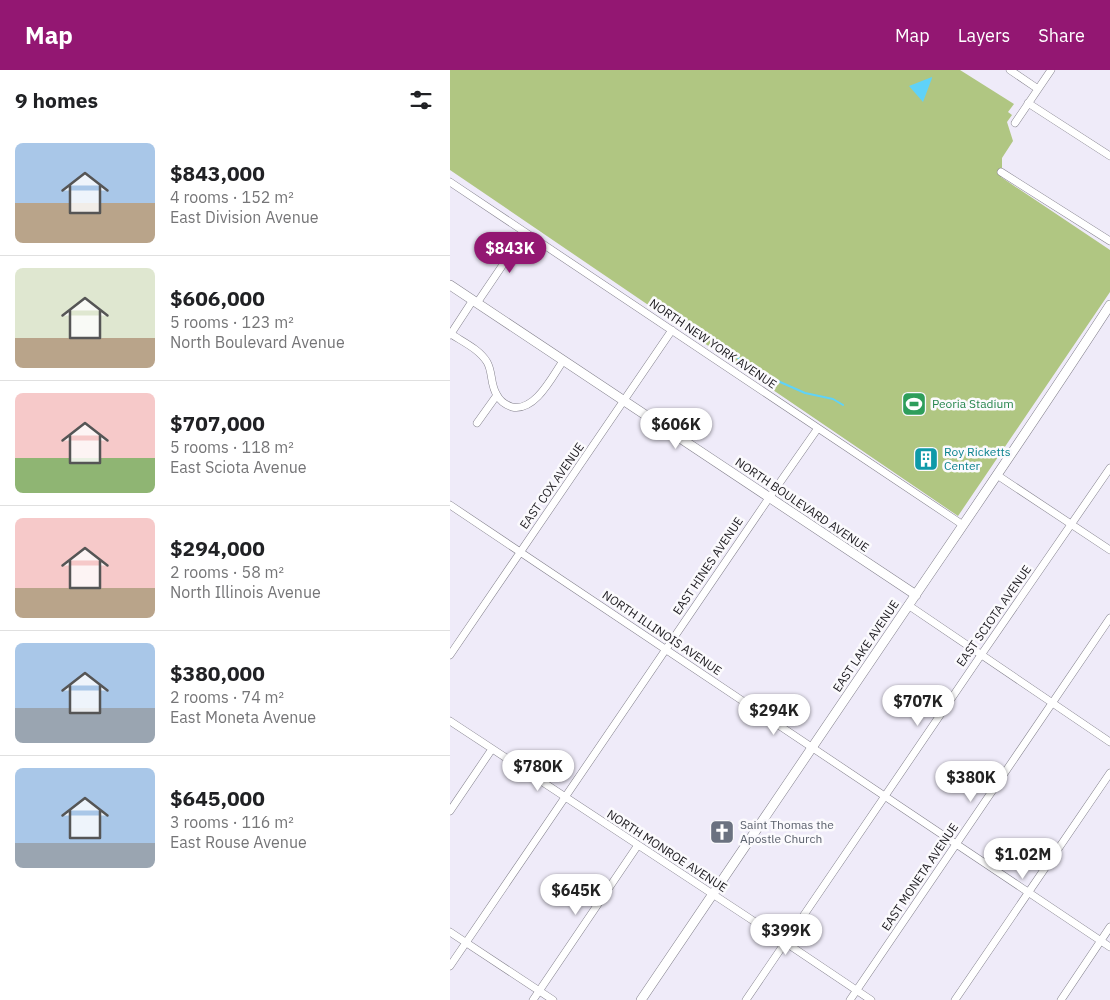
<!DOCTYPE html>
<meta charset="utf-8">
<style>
:root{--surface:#fff;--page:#f2f2f2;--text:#202124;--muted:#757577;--line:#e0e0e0;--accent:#931772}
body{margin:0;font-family:"IBM Plex Sans",sans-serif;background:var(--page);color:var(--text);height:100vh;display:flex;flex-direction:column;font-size:19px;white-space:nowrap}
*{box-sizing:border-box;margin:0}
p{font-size:16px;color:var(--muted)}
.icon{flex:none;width:28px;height:28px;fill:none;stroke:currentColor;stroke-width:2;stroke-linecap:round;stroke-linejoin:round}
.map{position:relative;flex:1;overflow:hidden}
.side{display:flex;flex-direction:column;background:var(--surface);width:450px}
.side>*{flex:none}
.price{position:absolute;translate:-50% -42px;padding:0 11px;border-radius:18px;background:#fff;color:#222;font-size:16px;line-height:32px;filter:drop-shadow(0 1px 2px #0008)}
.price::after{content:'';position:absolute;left:50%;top:30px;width:15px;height:11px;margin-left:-8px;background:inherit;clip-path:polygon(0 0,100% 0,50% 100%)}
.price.current{background:var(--accent);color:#fff}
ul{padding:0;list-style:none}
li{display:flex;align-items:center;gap:15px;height:125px;padding:0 15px}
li+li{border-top:1px solid var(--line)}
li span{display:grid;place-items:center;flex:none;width:140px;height:100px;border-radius:8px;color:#555}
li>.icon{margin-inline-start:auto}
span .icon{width:60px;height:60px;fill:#fffc;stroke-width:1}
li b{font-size:21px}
h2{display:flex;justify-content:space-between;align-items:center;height:60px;padding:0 15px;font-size:21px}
header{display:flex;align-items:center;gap:30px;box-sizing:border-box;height:70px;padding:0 25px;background:var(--accent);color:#fff}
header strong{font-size:24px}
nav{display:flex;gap:28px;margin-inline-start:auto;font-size:18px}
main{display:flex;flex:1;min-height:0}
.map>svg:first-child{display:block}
</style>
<header>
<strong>Map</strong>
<nav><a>Map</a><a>Layers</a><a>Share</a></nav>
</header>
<main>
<section class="side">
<h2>9 homes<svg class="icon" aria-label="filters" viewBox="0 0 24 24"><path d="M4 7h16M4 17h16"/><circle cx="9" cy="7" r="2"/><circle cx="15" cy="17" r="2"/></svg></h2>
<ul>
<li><span style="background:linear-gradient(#a9c7e8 60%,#b9a48a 0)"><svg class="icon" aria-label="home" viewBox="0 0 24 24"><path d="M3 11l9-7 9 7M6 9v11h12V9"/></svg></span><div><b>$843,000</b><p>4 rooms · 152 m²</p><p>East Division Avenue</p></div></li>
<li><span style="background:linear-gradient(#dfe7d0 70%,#b9a48a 0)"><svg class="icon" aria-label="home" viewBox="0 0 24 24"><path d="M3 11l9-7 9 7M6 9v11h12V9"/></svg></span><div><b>$606,000</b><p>5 rooms · 123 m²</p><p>North Boulevard Avenue</p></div></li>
<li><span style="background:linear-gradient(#f6c9c9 65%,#8fb573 0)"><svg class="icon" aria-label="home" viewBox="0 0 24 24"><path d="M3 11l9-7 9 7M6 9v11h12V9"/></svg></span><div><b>$707,000</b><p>5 rooms · 118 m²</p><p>East Sciota Avenue</p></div></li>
<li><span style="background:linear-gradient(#f6c9c9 70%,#b9a48a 0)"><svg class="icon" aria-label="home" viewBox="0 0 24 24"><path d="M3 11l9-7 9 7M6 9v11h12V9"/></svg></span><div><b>$294,000</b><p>2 rooms · 58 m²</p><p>North Illinois Avenue</p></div></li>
<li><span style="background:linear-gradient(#a9c7e8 65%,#9aa5b1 0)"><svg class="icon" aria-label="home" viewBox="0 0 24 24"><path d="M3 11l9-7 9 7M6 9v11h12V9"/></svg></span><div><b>$380,000</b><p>2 rooms · 74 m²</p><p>East Moneta Avenue</p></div></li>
<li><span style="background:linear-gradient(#a9c7e8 75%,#9aa5b1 0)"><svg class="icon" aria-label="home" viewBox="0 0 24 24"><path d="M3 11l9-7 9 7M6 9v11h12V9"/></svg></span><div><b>$645,000</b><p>3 rooms · 116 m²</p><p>East Rouse Avenue</p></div></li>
</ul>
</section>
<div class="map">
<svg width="660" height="930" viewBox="0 0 660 930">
<rect width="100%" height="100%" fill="#efebf9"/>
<path fill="#b0c682" d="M0,0H510L564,34L558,42L562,45L557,52L563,71L552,88V107H551L660,180V222L508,446L0,100Z"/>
<path fill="#5fd2f8" d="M482,7V8L473,32L459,16Z"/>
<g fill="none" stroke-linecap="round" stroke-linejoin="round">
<path stroke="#5fd2f8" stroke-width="2" d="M264,273L321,308L355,323L383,329L393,335"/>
<defs>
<path id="minor" d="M560,0L588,19
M578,33L660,86
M565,53L601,0
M551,102L660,171
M0,112L513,455
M27,233L75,162
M1,264C13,272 29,279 37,292C43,302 40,315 47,325C50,331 56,335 62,337C85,342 102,307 113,291
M0,265L23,230
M27,353L47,325
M547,405L660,480
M0,435L660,877
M458,535L660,672
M0,585L222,260
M0,651L299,848L421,930
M0,741L42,679
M0,862L103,930
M0,896L319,428L368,358
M83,930L188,775
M296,930L531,585L660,398
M400,930L660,548
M505,930L660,703
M611,930L660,857"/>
<path id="tertiary" d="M0,215L466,525
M191,930C281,799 368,667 458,536C526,436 594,337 660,235"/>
</defs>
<use href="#minor" stroke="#83808c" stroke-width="8"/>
<use href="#tertiary" stroke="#83808c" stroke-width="10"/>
<use href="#minor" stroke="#fff" stroke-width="7"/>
<use href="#tertiary" stroke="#fff" stroke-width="9"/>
</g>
<defs>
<symbol id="stadium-square" viewBox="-11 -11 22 22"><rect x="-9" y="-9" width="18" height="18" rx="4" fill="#2e9e5b" stroke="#fbfafd"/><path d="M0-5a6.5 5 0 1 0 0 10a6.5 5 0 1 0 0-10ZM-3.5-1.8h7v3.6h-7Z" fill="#fff"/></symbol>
<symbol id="building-square" viewBox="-11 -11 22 22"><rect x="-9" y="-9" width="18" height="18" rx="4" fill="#0f9aa8" stroke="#fbfafd"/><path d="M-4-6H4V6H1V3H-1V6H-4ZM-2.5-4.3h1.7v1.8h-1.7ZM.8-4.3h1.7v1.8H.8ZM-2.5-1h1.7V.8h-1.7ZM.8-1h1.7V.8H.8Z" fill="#fff"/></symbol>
<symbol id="church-square" viewBox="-11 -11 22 22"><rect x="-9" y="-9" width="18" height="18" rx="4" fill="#6b7280" stroke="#fbfafd"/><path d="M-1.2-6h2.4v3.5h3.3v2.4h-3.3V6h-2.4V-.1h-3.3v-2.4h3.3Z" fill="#fff"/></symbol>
</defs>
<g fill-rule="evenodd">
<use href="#stadium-square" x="450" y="320" width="28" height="28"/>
<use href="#building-square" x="462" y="375" width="28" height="28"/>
<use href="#church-square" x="258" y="748" width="28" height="28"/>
</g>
<g text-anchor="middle" stroke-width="5" stroke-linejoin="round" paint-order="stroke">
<g font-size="12" fill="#1e1c21" stroke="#fbfafd">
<text transform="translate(263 274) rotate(34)" y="4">NORTH NEW YORK AVENUE</text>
<text transform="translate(102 416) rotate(-55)" y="4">EAST COX AVENUE</text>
<text transform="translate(352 435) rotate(34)" y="4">NORTH BOULEVARD AVENUE</text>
<text transform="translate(258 496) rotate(-56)" y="4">EAST HINES AVENUE</text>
<text transform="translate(544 546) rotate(-55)" y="4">EAST SCIOTA AVENUE</text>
<text transform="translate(212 563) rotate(34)" y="4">NORTH ILLINOIS AVENUE</text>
<text transform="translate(416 576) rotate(-56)" y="4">EAST LAKE AVENUE</text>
<text transform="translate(217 781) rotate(33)" y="4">NORTH MONROE AVENUE</text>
<text transform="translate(470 807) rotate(-56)" y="4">EAST MONETA AVENUE</text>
</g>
<g font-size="12" fill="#27864d" stroke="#fbfafd" text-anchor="start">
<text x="482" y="338">Peoria Stadium</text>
</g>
<g font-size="12" fill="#0d838f" stroke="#fbfafd" text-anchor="start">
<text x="494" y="386">Roy Ricketts<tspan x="494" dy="14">Center</tspan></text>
</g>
<g font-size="12" fill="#5b616d" stroke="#fbfafd" text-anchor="start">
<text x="290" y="759">Saint Thomas the<tspan x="290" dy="14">Apostle Church</tspan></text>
</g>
</g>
</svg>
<b class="price current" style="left:60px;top:204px">$843K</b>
<b class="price" style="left:226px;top:380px">$606K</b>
<b class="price" style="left:468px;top:657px">$707K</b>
<b class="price" style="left:324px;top:666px">$294K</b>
<b class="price" style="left:88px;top:722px">$780K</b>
<b class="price" style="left:521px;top:733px">$380K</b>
<b class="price" style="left:573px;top:810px">$1.02M</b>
<b class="price" style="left:126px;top:846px">$645K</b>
<b class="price" style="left:336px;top:886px">$399K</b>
</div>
</main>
